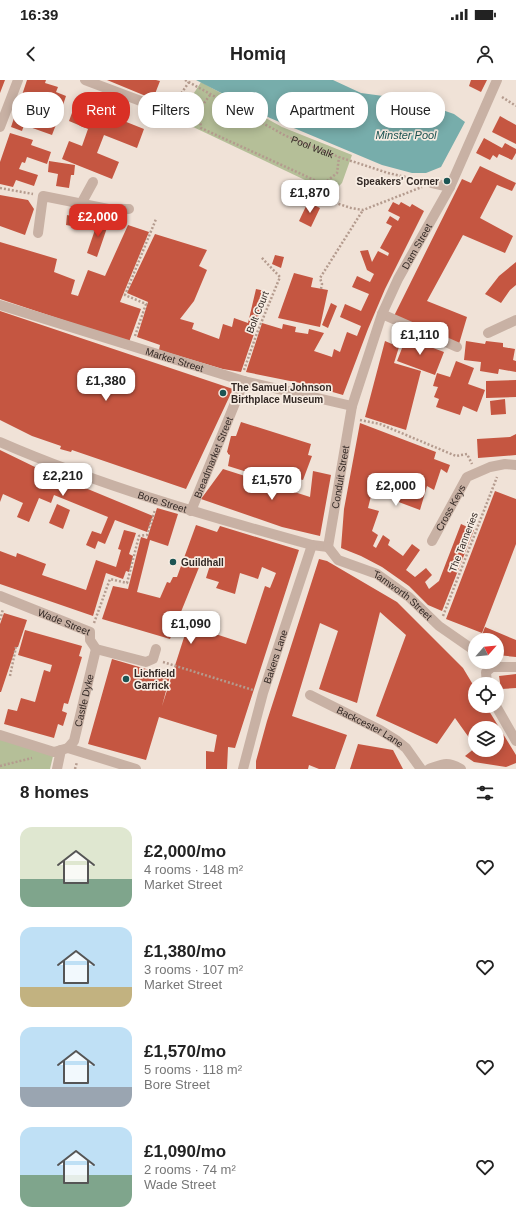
<!DOCTYPE html>
<meta charset="utf-8">
<style>
:root{--surface:#fff;--page:#f2f2f2;--text:#222;--muted:#767676;--accent:#d93025}
body{margin:0;font-family:Arial,sans-serif;background:var(--page);color:var(--text);height:100vh;display:flex;flex-direction:column;font-size:15px;white-space:nowrap}
*{box-sizing:border-box;margin:0}
p{font-size:13px;color:var(--muted)}
.icon{flex:none;width:22px;height:22px;fill:none;stroke:currentColor;stroke-width:2;stroke-linecap:round;stroke-linejoin:round}
.map{position:relative;height:689px;overflow:hidden}
.panel{display:flex;flex-direction:column;background:var(--surface);flex:1}
.panel>*{flex:none}
.guide{position:absolute;left:12px;top:12px;width:492px;height:36px;display:flex;gap:8px}
.needle{width:26px;rotate:63deg}
.fabs{position:absolute;left:468px;top:553px;display:grid;gap:8px}
.fabs a{display:grid;place-items:center;width:36px;height:36px;border-radius:50%;background:var(--surface);box-shadow:0 2px 10px #0003;font-size:20px}
.price{position:absolute;translate:-50% -34px;padding:0 9px;border-radius:8px;background:#fff;color:#222;font-size:13px;line-height:26px;filter:drop-shadow(0 1px 2px #0008)}
.price::after{content:'';position:absolute;left:50%;top:24px;width:12px;height:9px;margin-left:-6px;background:inherit;clip-path:polygon(0 0,100% 0,50% 100%)}
.price.current{background:var(--accent);color:#fff}
ul{padding:0;list-style:none}
li{display:flex;align-items:center;gap:12px;height:100px;padding:0 20px}
li span{display:grid;place-items:center;flex:none;width:112px;height:80px;border-radius:12px;color:#555}
li>.icon{margin-inline-start:auto}
span .icon{width:48px;height:48px;fill:#fffc;stroke-width:1}
li b{font-size:17px}
h2{display:flex;justify-content:space-between;align-items:center;height:48px;padding:0 20px;font-size:17px}
.tag{padding:0 14px;border-radius:16px;background:var(--surface);box-shadow:0 2px 10px #0003;font-size:14px;line-height:36px}
.tag.current{background:var(--accent);color:#fff}
.status{display:flex;justify-content:space-between;align-items:center;height:28px;padding:0 20px;background:var(--surface);direction:ltr}
.status svg{height:11px;fill:currentColor}
header{display:flex;justify-content:space-between;align-items:center;height:52px;padding:0 20px;background:var(--surface);font-size:18px;font-weight:600}
.map>svg:first-child{display:block}
</style>
<div class="status"><b>16:39</b><svg viewBox="0 0 49 12"><path d="M0 12V9h3v3zM5 12V6h3v6zM10 12V3h3v9zM15 12V0h3v12zM26 1h20v11H26zM47 4h2v5h-2z"/></svg></div>
<header><svg class="icon" aria-label="back" viewBox="0 0 24 24"><path d="M15 5l-7 7 7 7"/></svg>Homiq<svg class="icon" aria-label="person" viewBox="0 0 24 24"><circle cx="12" cy="8" r="4"/><path d="M4 21q1-7 8-7t8 7"/></svg></header>
<div class="map">
<svg width="516" height="689" viewBox="0 0 516 689">
<rect width="100%" height="100%" fill="#f0e2d7"/>
<path fill="#b5bf98" d="M201,2L282,47L352,75L342,103L335,110H326L191,46C181,26 191,19 201,2Z
M0,655L54,672L50,689H0Z"/>
<path fill="#77adab" d="M196,0H333L361,13L413,20L454,34L465,42L441,87L426,93H412L382,85L270,38Z"/>
<path fill="#c55641" d="M0,0H5L0,13Z
M27,0H46L45,3L58,7L56,12L66,16L60,34L38,26L36,30L19,24Z
M107,0H156L160,1L153,19Z
M471,0H487L481,12L469,6Z
M76,22L144,49L137,68L104,55L97,73L119,82L112,99L62,79L69,61L82,66L88,49L69,41Z
M17,29L57,42L52,55L24,45L22,51L11,47Z
M500,36L516,45V64L492,52Z
M10,53L33,60L31,65L51,72L47,84L27,77L25,83L22,82L19,89L38,95L34,106L16,100L13,107L0,104V82Z
M484,58L502,68L505,63L516,69V73L512,80L499,74L497,78L493,75L490,80L476,73Z
M49,81L75,85L74,95H71L69,108L56,106L58,94L48,92Z
M480,86L516,103L512,111L497,105L480,138L513,156L505,173L463,155L427,221L467,237L459,264L394,236L462,99L471,103Z
M0,115L28,120L34,129L25,155L0,146Z
M308,122L320,128L311,147L299,141Z
M393,122L399,125L401,122L410,127L412,124L424,131L385,209L368,249L343,315L305,304L246,292L262,243L282,249L283,244L296,247L295,252L308,254L309,249L324,253L314,271L332,277L334,269L340,272L347,252L357,256L361,246L340,237L345,224L361,231L369,214L352,207L357,196L370,202L374,194L367,190L360,171L368,170L372,182L378,171L388,176L389,173L380,168L392,146L386,143L390,136L398,141L400,137L388,131Z
M67,135L85,139L83,148L66,145Z
M99,138L109,142L97,177L87,173Z
M128,145L149,152L120,222L141,229L129,262L0,219V162L57,179L54,192L75,200L71,214L78,216L88,190L105,196Z
M155,154L207,170L199,186L207,190L194,221L180,239L194,243L192,249L219,259L223,244L232,247L234,238L248,243L256,209L265,211L254,254L241,292L223,289L159,270L160,265L137,257L148,222L127,213Z
M275,175L284,177L281,188L272,184Z
M516,182V205L510,210L501,223L485,214L499,196Z
M294,193L313,198L311,207L328,210L320,247L278,238Z
M331,223L337,226L328,248L322,245Z
M0,231L233,309L186,409L72,370L71,372L60,369L61,366L32,356L0,340Z
M406,258L444,272L435,295L397,281Z
M385,261L399,267L394,283L421,291L406,350L365,337Z
M466,261L485,264L486,261L503,263V267L515,269L513,280L516,281V292L499,289L498,294L480,291L481,282L464,280Z
M456,281L474,288L468,304L485,310L477,332L463,326L460,335L436,327L439,319L434,317L438,307L433,306L437,293L450,297Z
M516,300V317L486,318V301Z
M505,319L506,334L491,335L490,321Z
M241,342L311,364L308,375L312,376L303,400L299,399L296,407L228,386L230,375L228,374V373L227,372L231,356H236Z
M360,343L436,372L434,379L450,385L447,393L441,389L434,410L427,406L420,430L372,412L368,428L379,431L372,451L378,455L373,466L376,468L383,455L390,460L388,465L403,476L412,464L420,470L406,490L415,497L426,488L432,495L425,502L429,509L439,501L461,444L474,450L442,531L428,525L409,506L382,487L361,476L341,468L344,429Z
M516,354V375L478,378L477,359L510,357Z
M0,370L37,388L153,436L147,452L115,440L105,464L98,461L95,469L86,465L92,451L101,454L108,437L54,415L51,423L39,418L29,442L17,437L23,423L3,414L0,422Z
M223,389L310,417L313,391L331,395L320,456L282,447L201,419Z
M495,411L516,419V464L482,553L446,539Z
M57,424L70,430L63,449L49,443Z
M157,428L178,434L168,466L150,460L137,512L160,518L167,502L170,503L173,497H177L196,445L217,452L220,446L299,470L235,668L228,667L227,689H206V671L214,672L217,655L159,637L146,680L88,664L112,579L170,596L162,626L188,545L246,564L265,506L270,508L276,493L262,487L258,499L240,493L235,514L216,508L219,502L206,498L211,482L202,480L170,559L102,539L113,506L128,509L141,457L147,459Z
M124,450L136,453L129,474L133,476L129,492L126,491L123,499L106,493L93,536L0,504V471L16,477L17,473L46,484L42,495L86,510L96,480L116,487L121,470L118,469Z
M319,479L327,481L397,522L463,588L475,608V626H486L516,675V683L506,687L474,682L465,676L475,668V670H497V648H475V666L455,638L437,664L376,636L406,555L380,532L357,623L319,609L338,551L320,543L292,636L347,655L335,689H319L309,685L308,689H256V681L267,641Z
M4,533L27,540L18,567H16L1,612H0V544Z
M485,547L516,560V577L497,575V560H480Z
M25,550L82,566L79,576L82,577L68,624L64,623L62,631L67,633L63,646L58,644L54,658L4,644L8,629L17,631L21,618L35,622L44,590L50,592L52,585L18,575Z
M516,594V608L501,609L499,596Z
M358,664L393,670L403,689H350Z"/>
<g fill="none" stroke-linecap="round" stroke-linejoin="round">
<g stroke="#b49b8e" stroke-width="2.5" stroke-dasharray="2 2" stroke-linecap="butt">
<path id="s1" d="M185,0L286,56L339,77L388,93L423,101"/>
<path d="M210,15L199,30L201,48L323,104L337,93L339,77"/>
<path d="M502,17L516,26"/>
<path d="M170,30L189,2"/>
<path d="M0,108L33,114"/>
<path d="M309,114L317,101"/>
<path d="M301,118L309,114L351,128L363,130L422,107"/>
<path d="M321,209L322,204L320,198L363,130"/>
<path d="M135,256L146,224L125,215L156,139"/>
<path d="M244,290L257,253L280,197L261,177"/>
<path d="M360,340L380,344L456,376L467,374L472,384"/>
<path d="M443,536L497,397"/>
<path d="M0,540L3,529"/>
<path d="M94,543L110,499L127,503L139,456L147,455L155,430"/>
<path d="M163,582L253,610"/>
<path d="M10,596L16,567"/>
<path d="M0,686L32,678"/>
<path d="M75,689L77,682"/>
</g>
<g stroke="#c8b1a4" stroke-width="10">
<path d="M85,0L154,26L167,42"/>
<path d="M0,47L18,0"/>
<path d="M432,103L450,107"/>
<path d="M81,124L93,102"/>
<path d="M38,153L43,116L108,129H129"/>
<path id="s2" d="M0,225L244,301L352,326"/>
<path d="M382,234L457,267"/>
<path d="M488,253L516,240"/>
<path id="s3" d="M0,362C101,406 207,436 312,465L328,467"/>
<path id="s4" d="M191,431L244,301"/>
<path id="s5" d="M432,461L467,397L490,387L505,384L516,385"/>
<path id="s6" d="M328,467L352,326L382,234L398,199L450,107L497,0"/>
<path id="s7" d="M328,467L338,480L377,494L409,517L439,546L475,571"/>
<path id="s8" d="M0,516L90,552V560L96,569L146,582L153,579L156,569"/>
<path d="M492,587H516"/>
<path d="M487,604L486,592L492,587"/>
<path id="s9" d="M310,615L380,650L396,660L406,668L421,689"/>
<path d="M496,626L516,661"/>
<path d="M0,655L54,672L68,668L136,689"/>
<path id="s10" d="M68,668L74,661L96,569"/>
<path d="M57,689L61,670"/>
<path id="s11" d="M243,689L263,613L312,465"/>
<path d="M429,689C443,684 447,681 461,689"/>
</g>
</g>
<g fill="#1c5453" stroke="#f8ede3" stroke-width="1.5">
<circle cx="447" cy="101" r="4"/>
<circle cx="223" cy="313" r="4"/>
<circle cx="173" cy="482" r="4"/>
<circle cx="126" cy="599" r="4"/>
</g>
<g text-anchor="middle" stroke-width="3.5" stroke-linejoin="round" paint-order="stroke">
<g font-size="10" fill="#332925" stroke="#f8ede3">
<text dy="4" stroke="none"><textPath href="#s1" startOffset="144">Pool Walk</textPath></text>
<text dy="4" stroke="none"><textPath href="#s6" startOffset="316">Dam Street</textPath></text>
<text transform="translate(257 232) rotate(-68)" y="4">Bolt Court</text>
<text dy="4" stroke="none"><textPath href="#s2" startOffset="183">Market Street</textPath></text>
<text dy="4" stroke="none"><textPath href="#s4" startOffset="58">Breadmarket Street</textPath></text>
<text dy="4" stroke="none"><textPath href="#s6" startOffset="71">Conduit Street</textPath></text>
<text dy="4" stroke="none"><textPath href="#s3" startOffset="173">Bore Street</textPath></text>
<text dy="4" stroke="none"><textPath href="#s5" startOffset="38">Cross Keys</textPath></text>
<text transform="translate(463 462) rotate(-69)" y="4">The Tanneries</text>
<text dy="4" stroke="none"><textPath href="#s7" startOffset="91">Tamworth Street</textPath></text>
<text dy="4" stroke="none"><textPath href="#s8" startOffset="69">Wade Street</textPath></text>
<text dy="4" stroke="none"><textPath href="#s11" startOffset="117">Bakers Lane</textPath></text>
<text dy="4" stroke="none"><textPath href="#s10" startOffset="51">Castle Dyke</textPath></text>
<text dy="4" stroke="none"><textPath href="#s9" startOffset="68">Backcester Lane</textPath></text>
</g>
<g font-size="10" font-weight="bold" fill="#332925" stroke="#f8ede3" text-anchor="start">
<text x="439" y="105" text-anchor="end">Speakers' Corner</text>
<text x="231" y="311">The Samuel Johnson<tspan x="231" dy="12">Birthplace Museum</tspan></text>
<text x="181" y="486">Guildhall</text>
<text x="134" y="597">Lichfield<tspan x="134" dy="12">Garrick</tspan></text>
</g>
<g font-size="11" font-style="italic" fill="#1c5453" stroke="#f8ede3">
<text x="406" y="59">Minster Pool</text>
</g>
</g>
</svg>
<div class="fabs">
<a><svg class="needle" viewBox="-14 -14 28 28"><path d="M0-13l5 13h-10z" fill="#e53935"/><path d="M0 13l5-13h-10z" fill="#767676"/></svg></a>
<a><svg class="icon" aria-label="locate" viewBox="0 0 24 24"><circle cx="12" cy="12" r="6"/><path d="M12 2v4M12 18v4M2 12h4M18 12h4"/></svg></a>
<a><svg class="icon" aria-label="layers" viewBox="0 0 24 24"><path d="M12 4l9 5-9 5-9-5zM3 14l9 5 9-5"/></svg></a>
</div>
<b class="price" style="left:310px;top:134px">£1,870</b>
<b class="price current" style="left:98px;top:158px">£2,000</b>
<b class="price" style="left:420px;top:276px">£1,110</b>
<b class="price" style="left:106px;top:322px">£1,380</b>
<b class="price" style="left:63px;top:417px">£2,210</b>
<b class="price" style="left:272px;top:421px">£1,570</b>
<b class="price" style="left:396px;top:427px">£2,000</b>
<b class="price" style="left:191px;top:565px">£1,090</b>
<div class="guide">
<a class="tag">Buy</a>
<a class="tag current">Rent</a>
<a class="tag">Filters</a>
<a class="tag">New</a>
<a class="tag">Apartment</a>
<a class="tag">House</a>
</div>
</div>
<section class="panel">
<h2>8 homes<svg class="icon" aria-label="filters" viewBox="0 0 24 24"><path d="M4 7h16M4 17h16"/><circle cx="9" cy="7" r="2"/><circle cx="15" cy="17" r="2"/></svg></h2>
<ul>
<li><span style="background:linear-gradient(#dfe7d0 65%,#7fa58c 0)"><svg class="icon" aria-label="home" viewBox="0 0 24 24"><path d="M3 11l9-7 9 7M6 9v11h12V9"/></svg></span><div><b>£2,000/mo</b><p>4 rooms · 148 m²</p><p>Market Street</p></div><svg class="icon" aria-label="heart" viewBox="0 0 24 24"><path d="M12 20l-8-8c-3-5 5-10 8-4 3-6 11-1 8 4z"/></svg></li>
<li><span style="background:linear-gradient(#bfe0f5 75%,#c2b280 0)"><svg class="icon" aria-label="home" viewBox="0 0 24 24"><path d="M3 11l9-7 9 7M6 9v11h12V9"/></svg></span><div><b>£1,380/mo</b><p>3 rooms · 107 m²</p><p>Market Street</p></div><svg class="icon" aria-label="heart" viewBox="0 0 24 24"><path d="M12 20l-8-8c-3-5 5-10 8-4 3-6 11-1 8 4z"/></svg></li>
<li><span style="background:linear-gradient(#bfe0f5 75%,#9aa5b1 0)"><svg class="icon" aria-label="home" viewBox="0 0 24 24"><path d="M3 11l9-7 9 7M6 9v11h12V9"/></svg></span><div><b>£1,570/mo</b><p>5 rooms · 118 m²</p><p>Bore Street</p></div><svg class="icon" aria-label="heart" viewBox="0 0 24 24"><path d="M12 20l-8-8c-3-5 5-10 8-4 3-6 11-1 8 4z"/></svg></li>
<li><span style="background:linear-gradient(#bfe0f5 60%,#7fa58c 0)"><svg class="icon" aria-label="home" viewBox="0 0 24 24"><path d="M3 11l9-7 9 7M6 9v11h12V9"/></svg></span><div><b>£1,090/mo</b><p>2 rooms · 74 m²</p><p>Wade Street</p></div><svg class="icon" aria-label="heart" viewBox="0 0 24 24"><path d="M12 20l-8-8c-3-5 5-10 8-4 3-6 11-1 8 4z"/></svg></li>
</ul>
</section>
